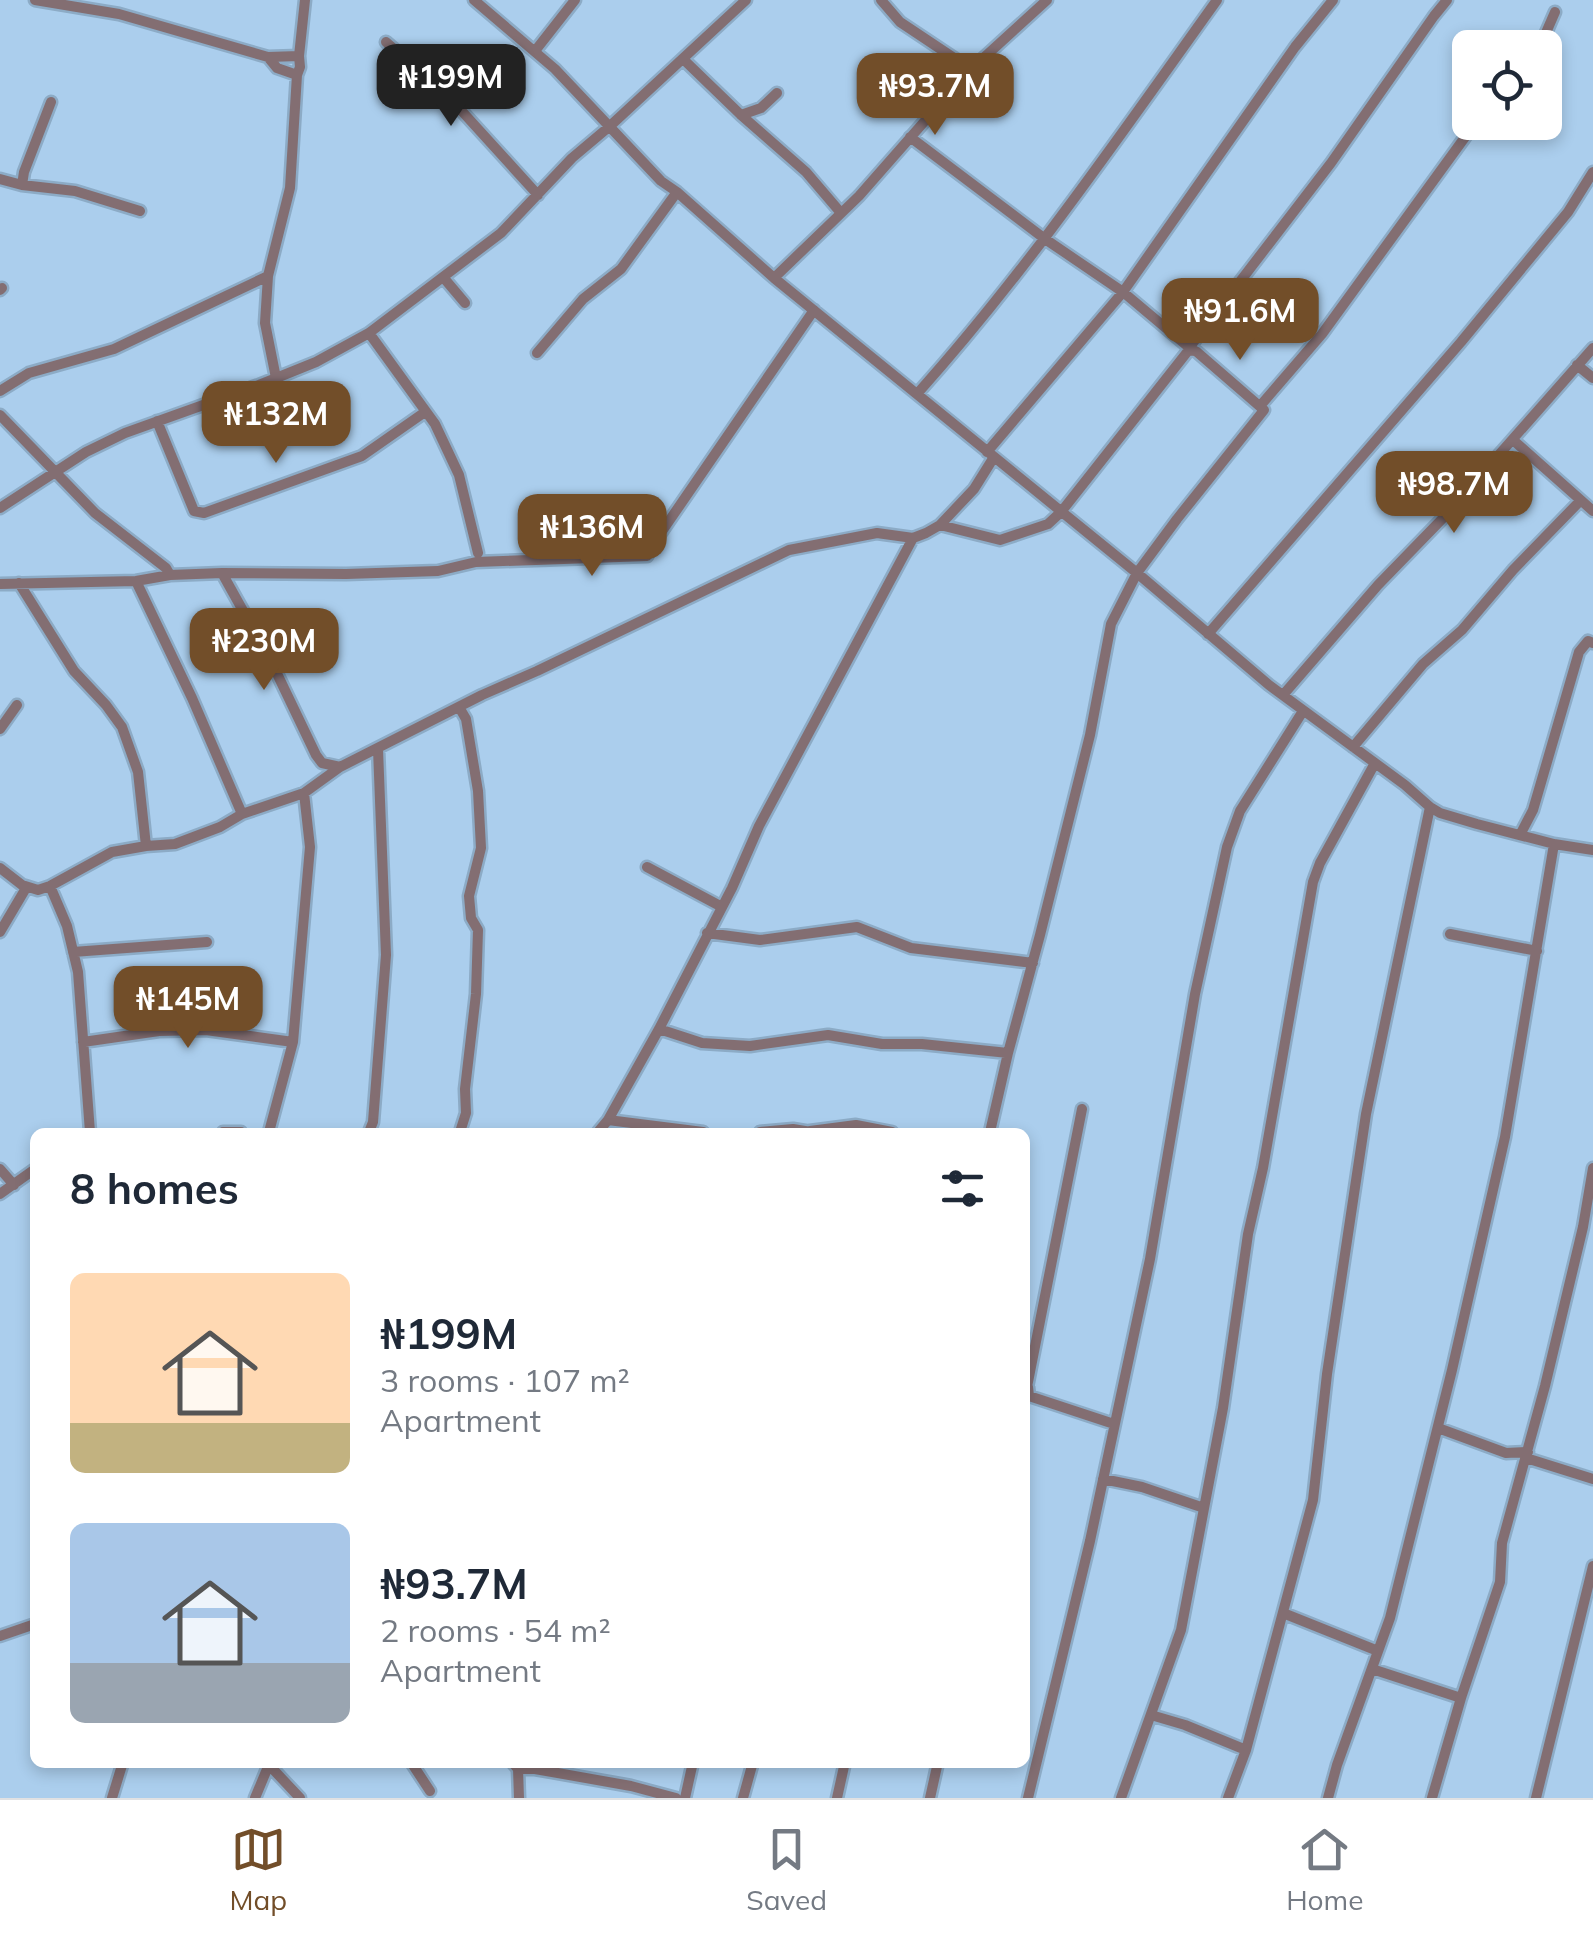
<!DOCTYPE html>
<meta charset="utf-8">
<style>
:root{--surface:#fff;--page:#f2f2f3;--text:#1f2937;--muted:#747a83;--line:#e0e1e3;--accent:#724e29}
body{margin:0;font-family:Mulish,sans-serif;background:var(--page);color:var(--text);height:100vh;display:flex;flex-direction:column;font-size:38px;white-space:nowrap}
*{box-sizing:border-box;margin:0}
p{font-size:32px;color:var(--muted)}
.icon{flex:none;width:55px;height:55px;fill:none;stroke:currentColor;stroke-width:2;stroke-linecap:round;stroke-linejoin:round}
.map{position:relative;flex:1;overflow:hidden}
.drawer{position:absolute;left:30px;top:1128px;width:1000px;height:640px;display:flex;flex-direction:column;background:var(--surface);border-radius:15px;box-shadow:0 5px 15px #0003}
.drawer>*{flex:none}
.controls{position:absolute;left:1452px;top:30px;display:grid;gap:20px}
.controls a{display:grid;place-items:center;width:110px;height:110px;border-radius:15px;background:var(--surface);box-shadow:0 5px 15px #0003;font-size:50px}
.price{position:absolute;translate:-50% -85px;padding:0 22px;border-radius:20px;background:var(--accent);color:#fff;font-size:32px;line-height:65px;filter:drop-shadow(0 2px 5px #0008)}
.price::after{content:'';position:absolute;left:50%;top:60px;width:30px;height:22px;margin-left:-15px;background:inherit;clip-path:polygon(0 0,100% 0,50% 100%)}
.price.selected{background:#222;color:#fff}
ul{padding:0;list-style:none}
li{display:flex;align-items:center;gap:30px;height:250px;padding:0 40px}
li span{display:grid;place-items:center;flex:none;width:280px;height:200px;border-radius:15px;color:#555}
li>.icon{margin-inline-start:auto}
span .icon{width:120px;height:120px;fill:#fffc;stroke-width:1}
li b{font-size:42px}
h2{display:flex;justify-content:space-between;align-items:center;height:120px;padding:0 40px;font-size:42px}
.tabs{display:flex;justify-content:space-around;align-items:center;height:140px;border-top:2px solid var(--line);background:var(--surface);font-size:28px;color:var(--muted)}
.tabs a{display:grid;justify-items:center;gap:5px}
.tabs .selected{color:var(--accent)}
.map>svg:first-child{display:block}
</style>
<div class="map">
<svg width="1593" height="1798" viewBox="0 0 1593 1798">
<rect width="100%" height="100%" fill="#abceed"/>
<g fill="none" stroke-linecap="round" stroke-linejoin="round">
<defs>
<path id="minor" d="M35,0L119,14L268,57L299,56
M474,0L555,69L661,181L677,192L774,278L1137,573L1269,685L1405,785L1430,807L1440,813L1477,824L1554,844L1593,850
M386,42L449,97L538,195
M1534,48L1545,35L1555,12
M535,51L575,0
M268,57L277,68L297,75
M683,59L741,115L806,172L841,213
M967,73L1047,0
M741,115L761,108L777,93
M910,137L1045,239L1123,292L1192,350
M0,179L22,185L75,191L140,211
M22,185L24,172L51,102
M443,277L465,303
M774,278L859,196L967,73L957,60L900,22L881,0
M0,290L2,288
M369,333L435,424L459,475L478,553
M1189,348L1331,163L1434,16L1447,0
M537,353L583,299L621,269L677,192
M1577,365L1593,378
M276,378L265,323L268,276L290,188L297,75L300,67L299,56L305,0
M0,391L29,373L114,349L268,276
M917,394C1027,271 1121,134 1217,0
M1260,406L1322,334L1476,122
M0,415L95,513L166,568L170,575
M157,421L194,511L204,513L362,456L425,412
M1513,440L1593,511
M987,452L1123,292L1295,47L1333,0
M0,508L86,452L125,433L259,385L316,362L369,333L501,233L572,158L610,126L746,0
M940,525L1000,540L1048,524L1061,512L1188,351L1193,350L1197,352L1264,410L1177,519L1137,573L1111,624L1090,735L1040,935L1008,1053L990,1132
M222,573L270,659L316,755L322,763L340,767
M136,581L192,698L242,814
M19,583L74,671L106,705L122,727L138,772L146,846
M0,584L136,581L170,575L222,573L346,574L438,571L476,562L647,556L656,540L814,310
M1208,634L1461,342L1568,212L1593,172
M1283,695L1378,585L1445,516L1593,348
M459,707L466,719L478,791L481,848L469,896L471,918L478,930L476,994L465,1089L466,1113L460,1132
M0,729L17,705
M1353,747L1423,664L1462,630L1513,570L1580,501
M1520,835L1533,810L1579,652L1588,641L1593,643
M647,867L722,907
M0,868L22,885L38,890L50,886L112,852L146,846L175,844L220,827L242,814L304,793L340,767L482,695L537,671L789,550L877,533L913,538L926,533L940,525L974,489L994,457
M50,886L67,926L78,972L90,1132
M0,932L26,888
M707,933L760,940L857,927L911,948L1033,963
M1450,934L1537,951
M73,952L207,942
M659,1029L702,1043L750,1046L828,1035L882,1044H922L1008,1053
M83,1042L159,1031L206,1030L293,1042
M608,1120L703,1132
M810,1131L856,1125L892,1132
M223,1132H241
M269,1132L293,1042L310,847L304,793
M369,1132L373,1122L386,955L378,749
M598,1132L608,1120L659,1029L732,888L759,826L913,538
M760,1132L793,1129L811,1132
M0,1169L14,1185
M0,1194L35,1169
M1028,1387L1029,1396L1114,1424
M1025,1397L1082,1109
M1438,1428L1506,1453L1528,1452
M1526,1458L1593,1479
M1103,1479L1142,1487L1204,1508
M1283,1613L1378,1651
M0,1636L35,1624
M1372,1669L1461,1698
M1151,1715L1185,1725L1246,1750
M411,1762L430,1791
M512,1762L518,1769L519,1798
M270,1766L300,1798
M518,1769H535L631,1786L676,1798
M112,1798L123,1762
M255,1798L270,1762
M685,1798L693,1762
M743,1798L753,1762
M837,1798L845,1762
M930,1798L938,1762
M1028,1798L1090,1541L1150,1259L1195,994L1227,847L1240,811L1303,711
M1121,1798L1181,1630L1223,1408L1248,1234L1263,1168L1313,882L1320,863L1375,763
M1228,1798L1246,1750L1313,1500L1327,1374L1366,1114L1430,807
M1328,1798L1337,1765L1390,1618L1452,1370L1505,1137L1554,844
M1432,1798L1461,1698L1500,1582L1502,1543L1545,1386L1583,1227L1593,1168
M1536,1798L1593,1566"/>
</defs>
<use href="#minor" stroke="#8cabc6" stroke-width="15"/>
<use href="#minor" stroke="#836e72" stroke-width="10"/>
</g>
</svg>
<div class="controls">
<a><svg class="icon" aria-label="locate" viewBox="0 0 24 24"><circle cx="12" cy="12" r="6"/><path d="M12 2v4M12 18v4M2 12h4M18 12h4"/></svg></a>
</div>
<b class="price selected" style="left:451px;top:129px">₦199M</b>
<b class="price" style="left:935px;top:138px">₦93.7M</b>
<b class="price" style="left:1240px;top:363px">₦91.6M</b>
<b class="price" style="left:276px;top:466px">₦132M</b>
<b class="price" style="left:1454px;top:536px">₦98.7M</b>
<b class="price" style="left:592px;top:579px">₦136M</b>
<b class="price" style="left:264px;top:693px">₦230M</b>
<b class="price" style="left:188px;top:1051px">₦145M</b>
<section class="drawer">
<h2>8 homes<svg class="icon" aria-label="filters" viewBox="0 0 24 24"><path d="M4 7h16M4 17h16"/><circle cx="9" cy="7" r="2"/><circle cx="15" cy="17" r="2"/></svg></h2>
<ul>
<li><span style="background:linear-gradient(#ffd9b3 75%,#c2b280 0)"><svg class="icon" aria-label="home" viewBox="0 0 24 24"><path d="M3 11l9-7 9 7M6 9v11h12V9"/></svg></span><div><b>₦199M</b><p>3 rooms · 107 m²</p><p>Apartment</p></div></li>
<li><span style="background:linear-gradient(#a9c7e8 70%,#9aa5b1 0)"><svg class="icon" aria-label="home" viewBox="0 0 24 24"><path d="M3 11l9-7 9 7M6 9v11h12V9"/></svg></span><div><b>₦93.7M</b><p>2 rooms · 54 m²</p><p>Apartment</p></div></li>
</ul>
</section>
</div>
<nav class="tabs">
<a class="selected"><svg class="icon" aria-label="map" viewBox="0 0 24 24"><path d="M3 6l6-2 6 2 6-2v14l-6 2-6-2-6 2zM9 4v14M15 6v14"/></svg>Map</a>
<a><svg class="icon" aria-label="saved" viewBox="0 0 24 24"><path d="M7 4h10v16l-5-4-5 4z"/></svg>Saved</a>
<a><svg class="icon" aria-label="home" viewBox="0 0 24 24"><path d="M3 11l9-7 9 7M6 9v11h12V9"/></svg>Home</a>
</nav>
